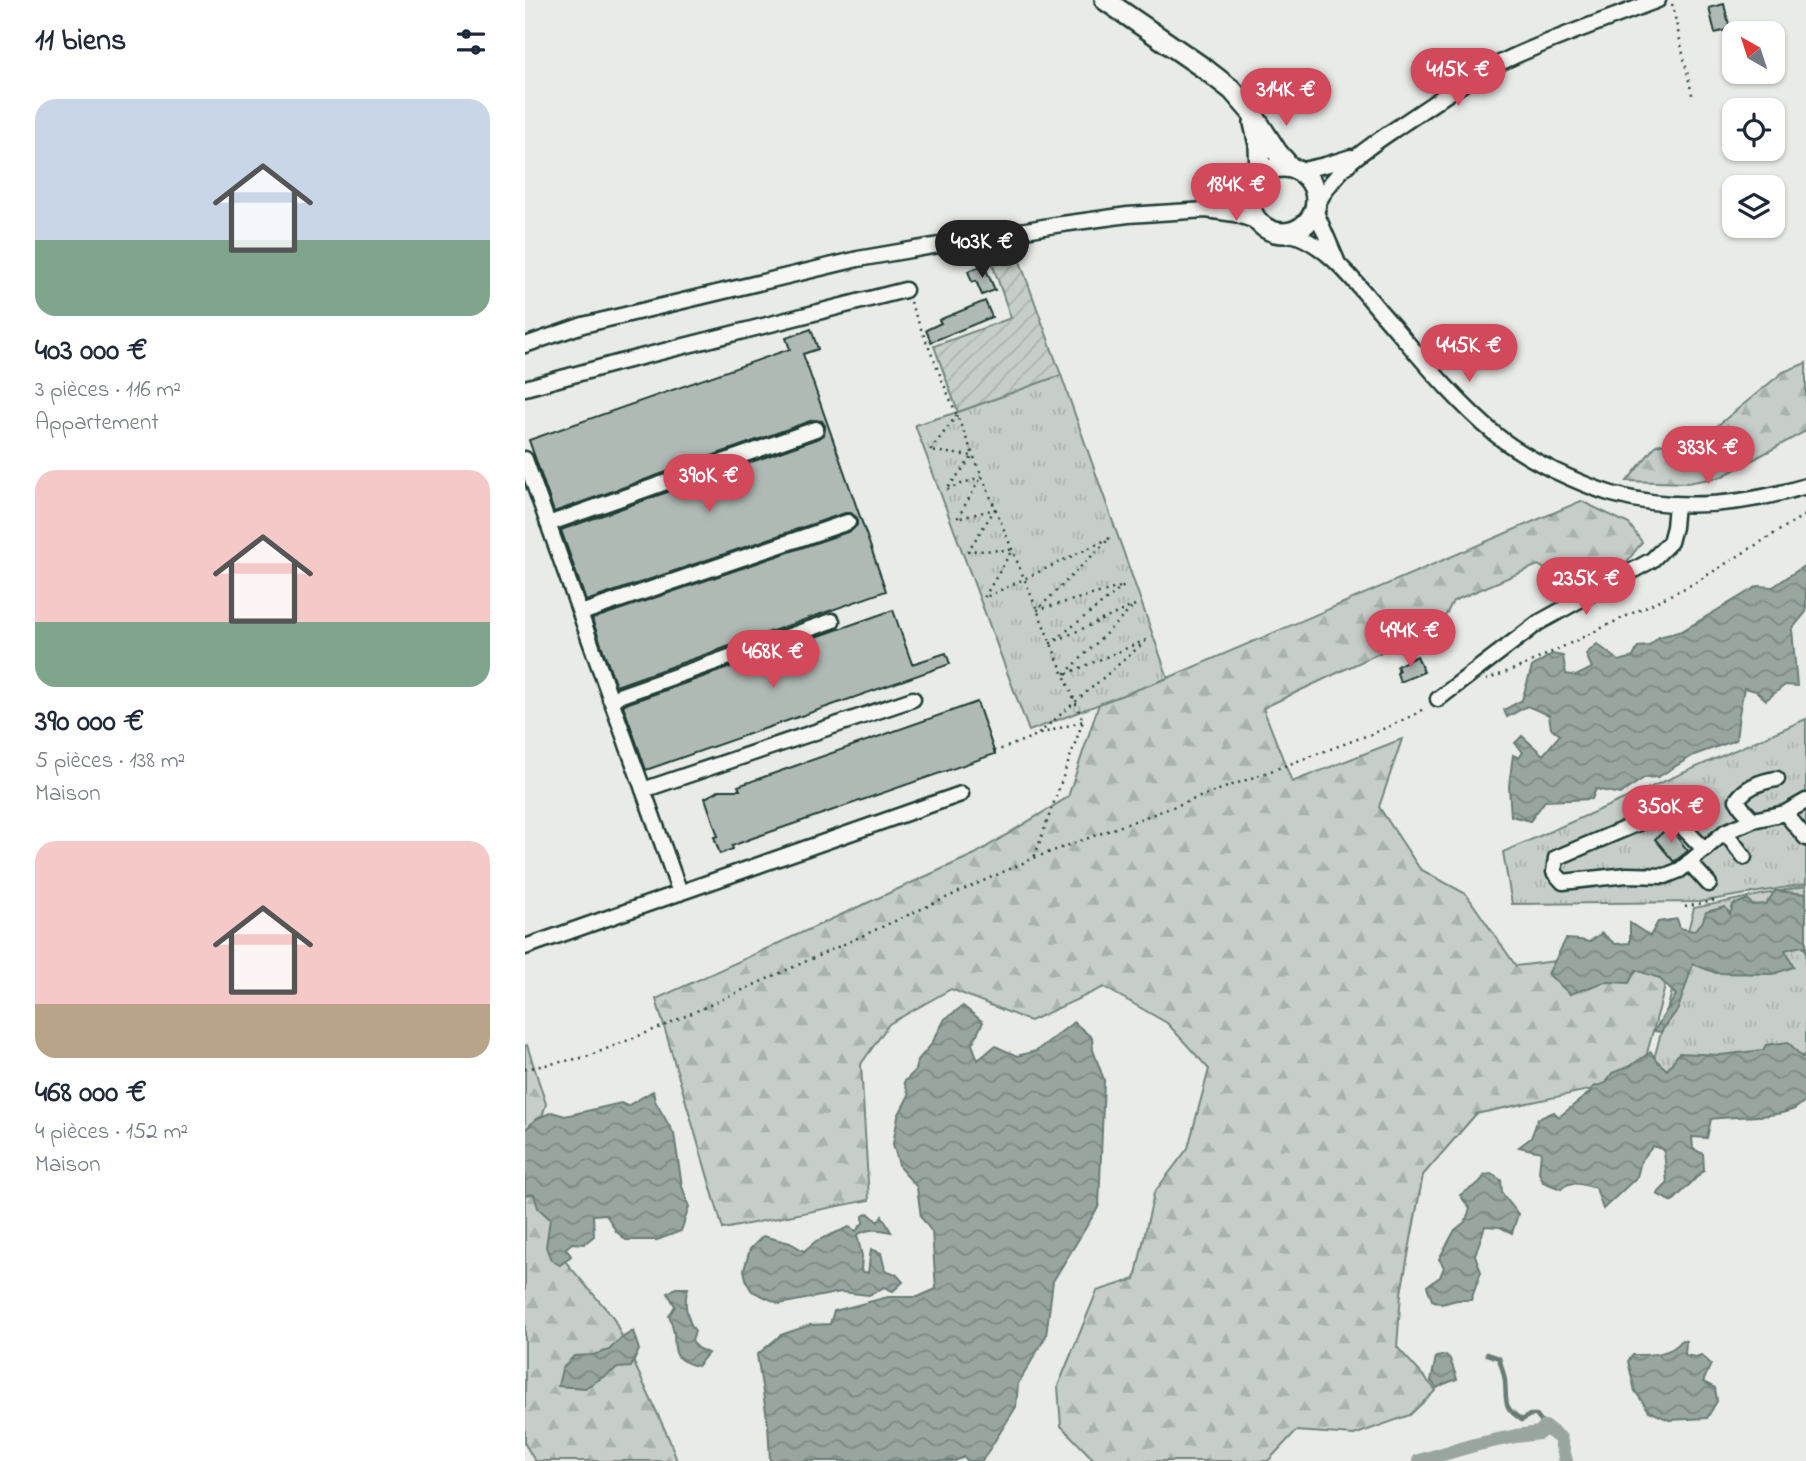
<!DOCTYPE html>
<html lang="fr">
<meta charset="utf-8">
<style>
:root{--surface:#fff;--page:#f2f2f3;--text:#1f2937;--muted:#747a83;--accent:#d1495b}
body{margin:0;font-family:"Indie Flower",sans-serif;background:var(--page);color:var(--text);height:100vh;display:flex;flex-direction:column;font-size:26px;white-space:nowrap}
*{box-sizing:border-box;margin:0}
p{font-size:23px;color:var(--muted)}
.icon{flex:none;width:38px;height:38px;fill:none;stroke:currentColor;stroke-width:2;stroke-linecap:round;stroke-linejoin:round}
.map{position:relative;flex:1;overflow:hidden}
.side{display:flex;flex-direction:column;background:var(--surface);width:525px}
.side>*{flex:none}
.needle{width:46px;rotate:321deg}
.tools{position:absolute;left:1197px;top:21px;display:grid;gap:14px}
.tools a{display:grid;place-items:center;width:63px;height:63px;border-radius:14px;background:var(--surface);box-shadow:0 2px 5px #0004;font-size:35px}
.price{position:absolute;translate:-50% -60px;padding:0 16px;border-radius:24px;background:var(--accent);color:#fff;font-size:23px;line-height:46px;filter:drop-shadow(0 2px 4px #0008)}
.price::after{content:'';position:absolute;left:50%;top:42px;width:21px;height:16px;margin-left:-10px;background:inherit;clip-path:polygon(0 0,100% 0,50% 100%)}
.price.current{background:#222;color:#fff}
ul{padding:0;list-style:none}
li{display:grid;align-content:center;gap:14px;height:371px;padding:0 35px}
li span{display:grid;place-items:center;height:217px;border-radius:21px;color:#555}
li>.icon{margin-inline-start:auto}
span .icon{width:126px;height:126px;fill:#fffc;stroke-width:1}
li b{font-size:30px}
h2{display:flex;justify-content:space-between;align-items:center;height:84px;padding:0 35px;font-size:30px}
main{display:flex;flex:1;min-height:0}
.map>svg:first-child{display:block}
</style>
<main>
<section class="side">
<h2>11 biens<svg class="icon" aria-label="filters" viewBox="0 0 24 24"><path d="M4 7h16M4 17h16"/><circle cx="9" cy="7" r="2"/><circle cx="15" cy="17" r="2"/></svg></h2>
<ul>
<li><span style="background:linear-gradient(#c9d6e8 65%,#7fa58c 0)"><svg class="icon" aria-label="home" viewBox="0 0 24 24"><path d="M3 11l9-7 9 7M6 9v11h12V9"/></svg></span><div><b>403 000 €</b><p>3 pièces · 116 m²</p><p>Appartement</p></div></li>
<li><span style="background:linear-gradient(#f6c9c9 70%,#7fa58c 0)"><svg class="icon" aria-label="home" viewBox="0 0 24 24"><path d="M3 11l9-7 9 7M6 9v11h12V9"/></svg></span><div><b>390 000 €</b><p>5 pièces · 138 m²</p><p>Maison</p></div></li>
<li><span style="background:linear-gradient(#f6c9c9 75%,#b9a48a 0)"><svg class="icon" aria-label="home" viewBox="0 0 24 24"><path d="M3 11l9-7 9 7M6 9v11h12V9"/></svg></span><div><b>468 000 €</b><p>4 pièces · 152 m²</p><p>Maison</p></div></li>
</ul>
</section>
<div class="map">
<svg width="1281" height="1461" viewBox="0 0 1281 1461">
<defs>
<pattern id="grass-tufts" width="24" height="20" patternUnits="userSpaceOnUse" patternTransform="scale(1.75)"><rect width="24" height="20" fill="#c7cec9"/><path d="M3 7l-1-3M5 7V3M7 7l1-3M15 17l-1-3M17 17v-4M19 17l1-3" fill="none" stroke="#aab2ad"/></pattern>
<pattern id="forest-firs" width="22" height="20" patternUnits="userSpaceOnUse" patternTransform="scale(1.75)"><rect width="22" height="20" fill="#c7cec9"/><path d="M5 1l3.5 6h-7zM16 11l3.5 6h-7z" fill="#aab2ad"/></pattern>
<pattern id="garden-furrows" width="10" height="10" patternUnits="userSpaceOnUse" patternTransform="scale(1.75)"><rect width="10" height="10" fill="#c7cec9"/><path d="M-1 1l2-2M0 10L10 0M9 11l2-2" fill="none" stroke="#aab2ad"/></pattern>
<pattern id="water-waves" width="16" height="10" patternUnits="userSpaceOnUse" patternTransform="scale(1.75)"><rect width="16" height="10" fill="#99a6a0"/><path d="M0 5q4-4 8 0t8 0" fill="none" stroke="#7c8883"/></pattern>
</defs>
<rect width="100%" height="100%" fill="#e9ebe7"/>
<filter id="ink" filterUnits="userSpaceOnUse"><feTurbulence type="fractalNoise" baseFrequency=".0143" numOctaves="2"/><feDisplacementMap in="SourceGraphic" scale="14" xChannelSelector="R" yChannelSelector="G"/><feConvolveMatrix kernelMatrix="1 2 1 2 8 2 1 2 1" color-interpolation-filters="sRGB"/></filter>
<g filter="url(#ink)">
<path fill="url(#grass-tufts)" stroke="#73867e" stroke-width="2" d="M536,375L643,678L504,731L390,425L433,412Z
M1281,719V884L1174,902L987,904L978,852Z
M1281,886V1063L1116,1108L1169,908Z"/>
<path fill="url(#forest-firs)" stroke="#73867e" stroke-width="2" d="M1281,363V431L1196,477L1162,483L1102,481L1131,445L1181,435L1258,372Z
M1056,501L1104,524L1117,542L1101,563L1045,584L1013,565L928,601L916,624L738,708L767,782L877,739L854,807L895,869L941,894L991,966L1151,946L1115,1079L951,1114L898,1175L876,1293L872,1347L911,1390L885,1415L829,1435L771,1431L743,1461H570L536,1426L533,1386L572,1291L610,1279L629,1193L663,1148L684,1069L642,1023L579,987L505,1021L426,989L364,1024L336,1064L344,1200L198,1229L131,999L450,854L543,797L574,704L643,678Z
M2,1045L21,1104L9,1143L33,1253L88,1317L144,1439L152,1461H10L0,1444V1046Z"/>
<path fill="url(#garden-furrows)" stroke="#73867e" stroke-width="2" d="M492,253L536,375L433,412L409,346L486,318L467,263Z"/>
<path fill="url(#water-waves)" stroke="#687c75" stroke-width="2" d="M1279,566L1281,567V612L1267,629L1272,686L1260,685L1241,700L1231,691L1219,688L1214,714L1211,740L1169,755L1133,777L1119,778L1095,794L1071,789L1067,799L1020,801L1005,821L986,816L984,786L988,755L994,758L998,752L990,743L997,736L1018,755L1035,735L1026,728L1024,715L1002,706L982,717L979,710L997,700L1007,667L1027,654L1038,656L1041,674L1051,676L1067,668L1061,654L1072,644L1094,661L1108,657L1113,647L1124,646L1134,637L1157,631L1233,586L1248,587Z
M1250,891L1281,894V950L1277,946L1260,950L1269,967L1248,974L1191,973L1168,964L1153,1009L1136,1032L1129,1031L1151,995L1134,978L1111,970L1104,983L1080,982L1045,994L1023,974L1041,939L1055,940L1064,942L1077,933L1090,944L1105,943V923L1125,936L1133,922L1152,919L1155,928L1168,931L1177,923L1181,912L1200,907L1205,914L1208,905L1223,899L1227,905L1241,904Z
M438,1006L458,1022L447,1044L453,1060L470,1046L492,1056L511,1051L549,1022L567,1038L568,1050L579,1080L574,1206L528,1281L521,1336L493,1384L491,1407L457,1461H443L439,1457L430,1461H245L243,1424L232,1355L256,1335L285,1325L305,1324L309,1311L363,1297H393L411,1289L407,1232L396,1217L392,1187L375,1168L368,1144L373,1116L384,1095L379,1082L391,1070L393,1060L406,1045L420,1019Z
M1263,1042L1277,1057L1281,1053V1100C1277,1103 1272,1108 1267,1110C1242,1119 1212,1115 1186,1119L1182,1138L1167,1137L1168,1149L1178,1154L1179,1170L1147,1202L1132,1194L1142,1184L1139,1150L1128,1146L1116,1161L1112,1177L1078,1209L1071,1188C1059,1185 1045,1179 1036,1189L1018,1182L1014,1172L1016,1152L994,1147L1006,1138L1013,1119L1029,1112L1034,1117L1064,1093L1068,1087L1081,1083L1087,1073L1105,1066L1126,1052L1131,1060L1142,1070L1154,1053L1196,1055L1238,1050L1241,1045Z
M128,1091L130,1101L149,1134L157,1186L164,1207L156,1231L132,1240H101L91,1231L81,1214L68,1215L69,1236L59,1244L47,1243L41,1248L46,1256L35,1265L26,1260L21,1247L25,1219L13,1208L9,1194L0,1195V1130L11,1119L27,1112L40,1116L96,1103L102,1106Z
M966,1174L976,1180L977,1193L993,1214L987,1233L975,1227L960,1226L950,1255L956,1272L946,1300H932L917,1304L907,1300L902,1286L915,1277L919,1267L914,1259L930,1230L940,1222L945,1209L935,1195C946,1187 953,1187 960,1175Z
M343,1213L353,1222L357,1216L366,1232C354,1229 343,1228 332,1235L337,1256L336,1271L343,1273L346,1249L356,1253L360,1270L371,1274L378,1282L368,1291L359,1287L344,1295L316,1292L255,1304L227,1291L222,1283L219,1270L225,1249L238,1236L265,1243L279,1251L291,1241L324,1227L331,1231L338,1223V1216Z
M151,1288H163C158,1302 162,1320 170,1331L167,1340L172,1348L183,1353L172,1366C149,1360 150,1355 149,1333C148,1328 146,1321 144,1316L150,1306L143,1293Z
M108,1331L114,1350L106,1367L93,1368L60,1388L33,1386L37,1369L49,1356L68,1355L84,1350L95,1339Z
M1157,1340L1161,1341L1160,1355L1171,1357L1176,1355L1186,1364L1178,1382L1190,1388L1192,1401L1182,1418L1144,1420L1124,1411L1110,1391L1103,1361L1108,1355C1126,1355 1146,1355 1157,1340Z
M921,1355L925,1359L932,1379L919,1384L912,1388L906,1381L911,1357Z"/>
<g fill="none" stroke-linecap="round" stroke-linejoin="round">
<path stroke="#687c75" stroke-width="4.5" d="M962,1354L974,1358C976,1365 979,1373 980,1381C982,1402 977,1407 997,1420L1005,1415H1011L1020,1427"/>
<path stroke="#99a6a0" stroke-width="14" d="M894,1461L949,1445L991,1436L1014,1433L1020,1427L1035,1438L1041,1461"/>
</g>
<path fill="#b0bab5" stroke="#1f3d34" stroke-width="2" d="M1199,4L1205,29L1190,33L1184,8Z
M459,265L470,290L457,295L451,281L447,282L443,271Z
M460,301L467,317L406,342L401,330L416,323L414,320Z
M286,329L293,349L278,354L361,591L91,686L67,619L326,531L332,525V518L326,513H320L61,601L36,530L294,438L299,435L300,426L297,421L288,420L29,512L4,440L265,349L261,338Z
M368,610L387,664L421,653L425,664L121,770L98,705Z
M892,656L899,672L875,682L872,673L874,671L872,666Z
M452,702L470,754L225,839L207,846L208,849L195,854L189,837L193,836L180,798L195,790H215L213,786Z
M1144,827L1163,851L1149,862L1130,839Z"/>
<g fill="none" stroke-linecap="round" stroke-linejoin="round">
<defs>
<path id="minor" d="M773,171L800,165L826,157
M791,206C814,164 841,149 879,123C912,101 944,78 979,61C1029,37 1082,20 1133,0
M682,210L714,196L728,187
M790,210L812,261
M762,233C799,240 831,283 854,310C891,352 927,398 970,434C988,449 1008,460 1028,470C1047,479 1067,488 1087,494C1151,512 1219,505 1281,486
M0,345L58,325L333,259L530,225L603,215L681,210L710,214L734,222
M0,388L92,363L380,290
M0,459L155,893
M23,524L291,429
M56,613L323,522
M85,699L307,621
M913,699L1013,623L1127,560L1145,542L1149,527L1151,504
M118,790L388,699
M1260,813L1281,838
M1228,820L1217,808L1212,800C1221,787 1237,781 1252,779
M1200,832L1219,857
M1180,850L1142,811L1031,858L1029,872L1038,882L1102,875L1140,876L1155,870L1200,832L1228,820L1260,813L1281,801
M1164,862L1184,884
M0,947L436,794"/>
<path id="major" d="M580,0L680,69L707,90L727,113L752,152L766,168
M729,123L734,145L735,177
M725 200a33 33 0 1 1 66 0a33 33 0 1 1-66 0Z"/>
</defs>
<use href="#minor" stroke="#1f3d34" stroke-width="19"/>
<use href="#major" stroke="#1f3d34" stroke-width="24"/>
<path stroke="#1f3d34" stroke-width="2.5" stroke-dasharray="2 5" stroke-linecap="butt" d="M1147,4L1168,99
M385,302L558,721L509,858
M432,415L405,451L448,456L421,490L457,476L432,519L470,509L443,551L487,550L459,598L585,538L512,610L599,586L526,643L610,605L539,675L623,639L512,735L558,721
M961,680L1000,665L1168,584L1281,514
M469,752L512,735
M1160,907L1188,901V897
M0,1069L61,1057L136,1027L509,858L849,733L889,715L901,707"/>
<use href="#minor" stroke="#f6f6f2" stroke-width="14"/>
<use href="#major" stroke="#f6f6f2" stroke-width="19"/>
</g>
</g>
</svg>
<div class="tools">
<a><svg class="needle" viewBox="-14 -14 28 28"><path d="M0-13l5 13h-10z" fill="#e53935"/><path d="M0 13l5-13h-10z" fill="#747a83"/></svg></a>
<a><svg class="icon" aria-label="locate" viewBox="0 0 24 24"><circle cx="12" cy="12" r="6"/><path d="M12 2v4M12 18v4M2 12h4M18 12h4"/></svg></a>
<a><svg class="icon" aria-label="layers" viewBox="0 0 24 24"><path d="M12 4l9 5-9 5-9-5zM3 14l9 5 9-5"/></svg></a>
</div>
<b class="price" style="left:933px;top:108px">415K €</b>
<b class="price" style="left:761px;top:128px">314K €</b>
<b class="price" style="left:711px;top:223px">184K €</b>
<b class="price current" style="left:457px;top:280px">403K €</b>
<b class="price" style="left:944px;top:384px">445K €</b>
<b class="price" style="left:1183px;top:486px">383K €</b>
<b class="price" style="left:184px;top:514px">390K €</b>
<b class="price" style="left:1061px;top:617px">235K €</b>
<b class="price" style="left:885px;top:669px">494K €</b>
<b class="price" style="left:248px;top:690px">468K €</b>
<b class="price" style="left:1146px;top:845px">350K €</b>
</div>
</main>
